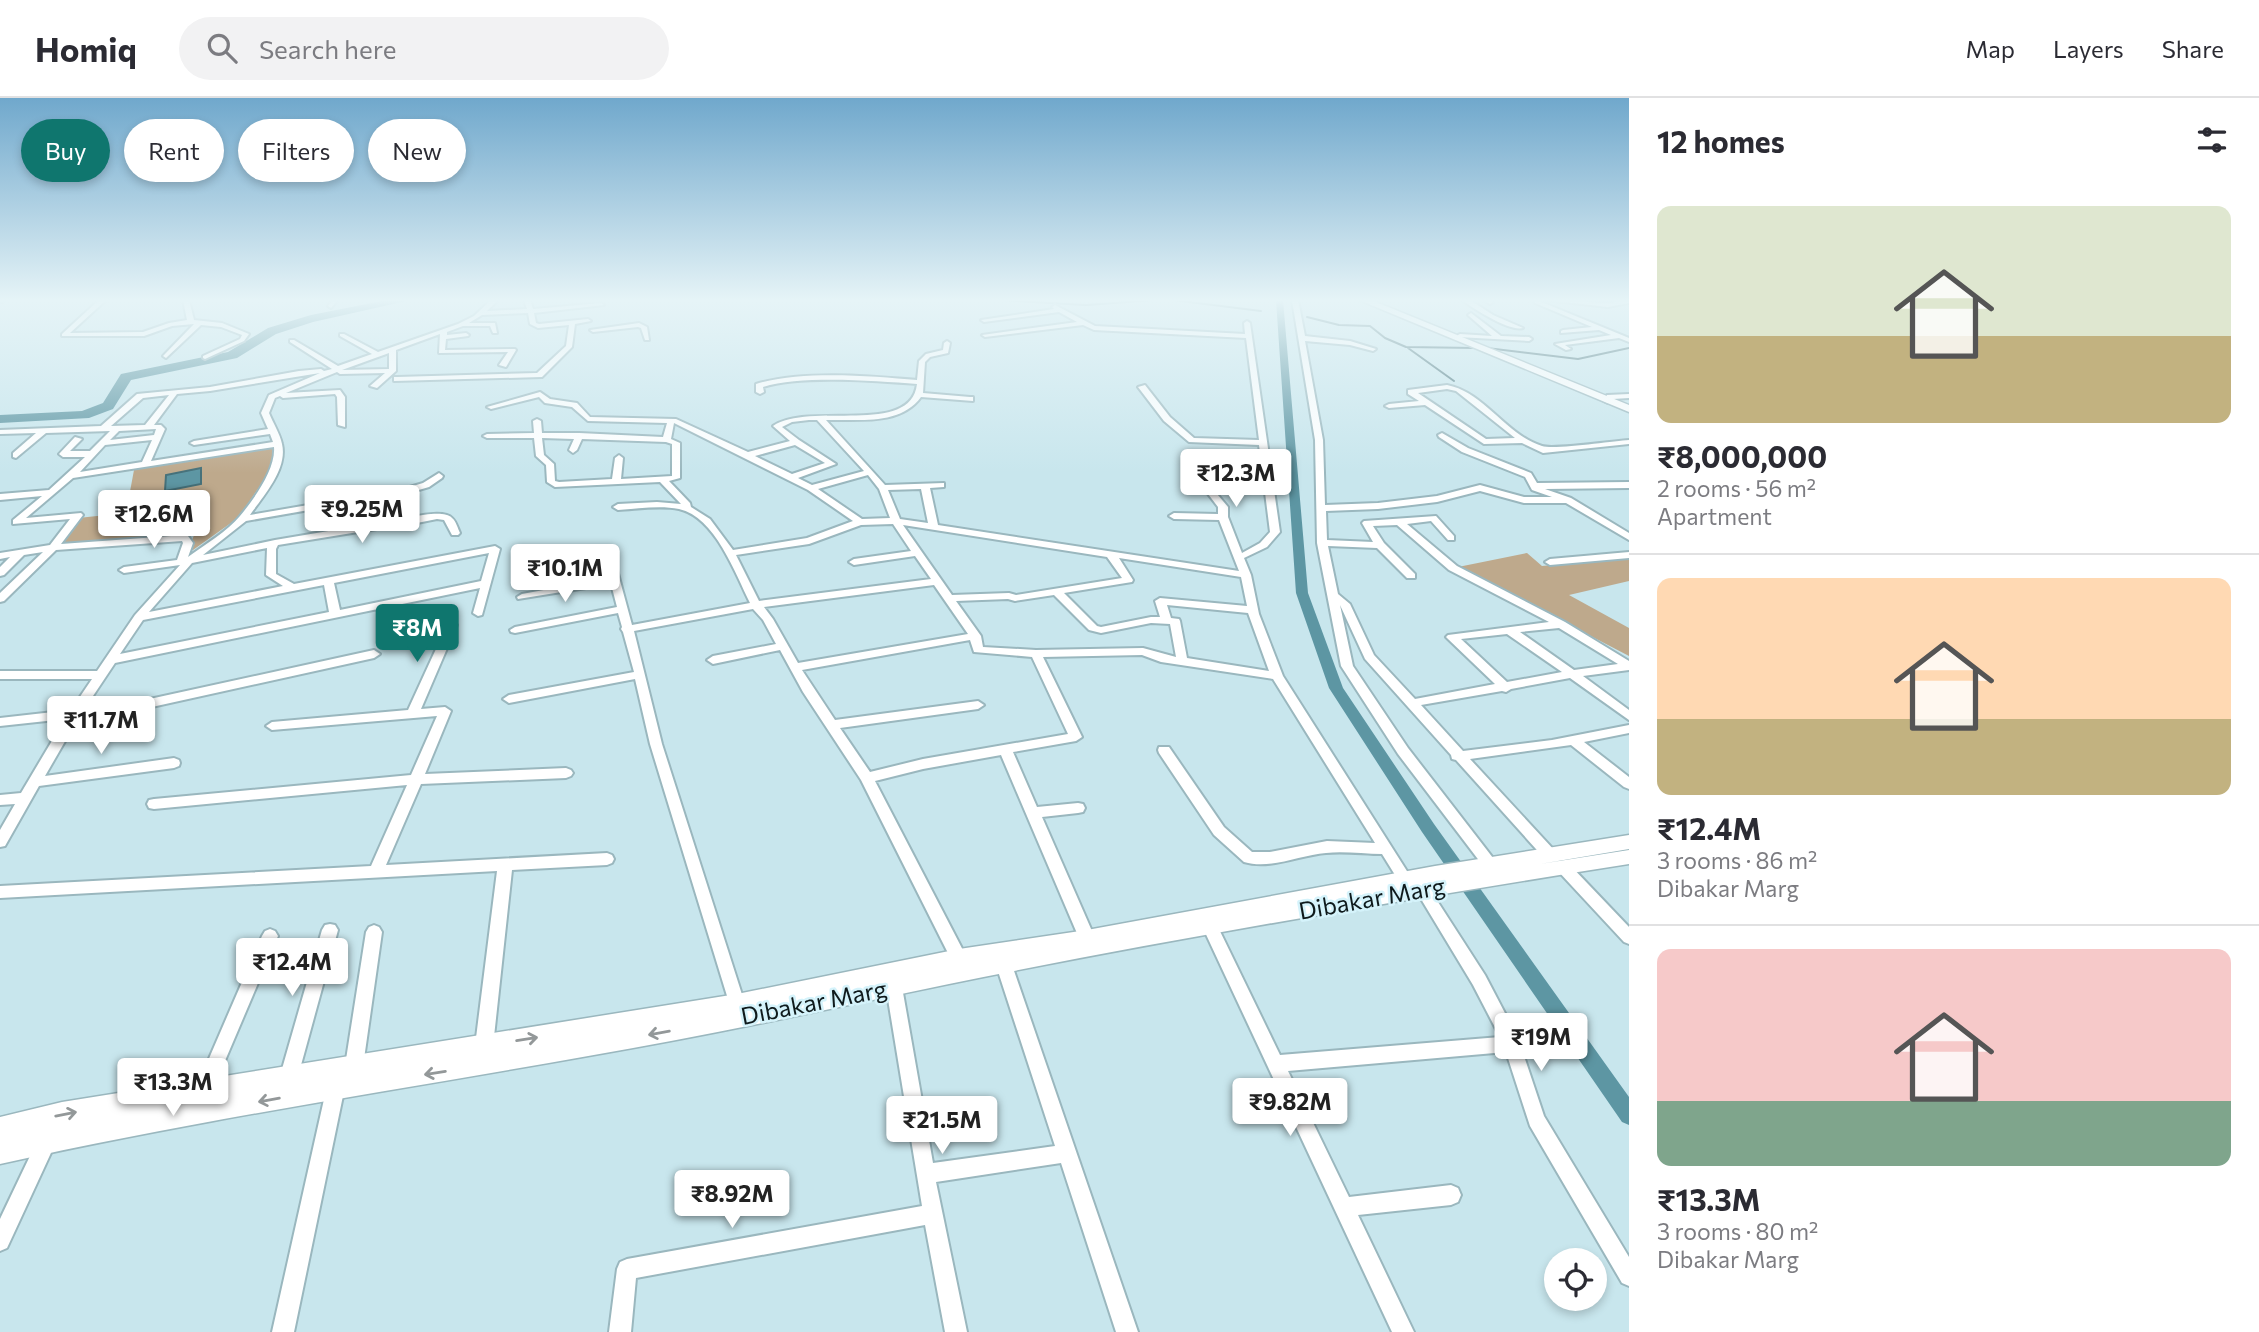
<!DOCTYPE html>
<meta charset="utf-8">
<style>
:root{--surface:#fff;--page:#f2f2f3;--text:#2b2b33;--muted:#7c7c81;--line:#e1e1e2;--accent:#0f766e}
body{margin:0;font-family:Commissioner,sans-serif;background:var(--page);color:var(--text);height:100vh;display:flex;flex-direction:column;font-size:26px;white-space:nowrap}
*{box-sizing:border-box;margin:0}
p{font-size:23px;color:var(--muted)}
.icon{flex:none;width:38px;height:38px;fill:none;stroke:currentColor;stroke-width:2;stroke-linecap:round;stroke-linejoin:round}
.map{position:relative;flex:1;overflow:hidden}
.details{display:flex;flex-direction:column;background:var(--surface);width:630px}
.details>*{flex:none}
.hud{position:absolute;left:21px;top:21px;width:665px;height:63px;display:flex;gap:14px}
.fabs{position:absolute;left:1544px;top:1150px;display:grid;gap:14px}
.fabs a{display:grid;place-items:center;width:63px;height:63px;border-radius:50%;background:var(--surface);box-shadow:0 4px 10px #0003;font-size:35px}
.price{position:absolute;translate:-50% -60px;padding:0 16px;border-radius:7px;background:#fff;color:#222;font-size:23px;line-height:46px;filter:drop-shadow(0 2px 4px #0008)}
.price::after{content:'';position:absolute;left:50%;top:42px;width:21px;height:16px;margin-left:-10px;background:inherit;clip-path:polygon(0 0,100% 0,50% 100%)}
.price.active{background:var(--accent);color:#fff}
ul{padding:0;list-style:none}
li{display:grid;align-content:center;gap:14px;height:371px;padding:0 28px}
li+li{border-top:2px solid var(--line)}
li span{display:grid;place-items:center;height:217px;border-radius:14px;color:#555}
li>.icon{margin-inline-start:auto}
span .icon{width:126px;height:126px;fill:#fffc;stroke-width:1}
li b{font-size:30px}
h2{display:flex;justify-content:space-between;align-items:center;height:84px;padding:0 28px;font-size:30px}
.pill{padding:0 24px;border-radius:32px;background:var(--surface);box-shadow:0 4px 10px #0003;font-size:24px;line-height:63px}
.pill.active{background:var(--accent);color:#fff}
header{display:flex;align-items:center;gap:42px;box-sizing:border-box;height:98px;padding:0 35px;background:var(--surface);border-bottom:2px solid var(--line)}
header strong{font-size:33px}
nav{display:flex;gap:38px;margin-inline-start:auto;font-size:24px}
.search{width:490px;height:63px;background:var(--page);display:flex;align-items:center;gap:18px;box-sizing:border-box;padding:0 24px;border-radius:38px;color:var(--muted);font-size:26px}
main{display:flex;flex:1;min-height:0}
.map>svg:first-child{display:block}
</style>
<header>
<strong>Homiq</strong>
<div class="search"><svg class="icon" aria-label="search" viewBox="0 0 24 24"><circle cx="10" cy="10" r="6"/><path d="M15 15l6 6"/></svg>Search here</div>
<nav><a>Map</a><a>Layers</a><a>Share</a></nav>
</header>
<main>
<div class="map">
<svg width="1629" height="1234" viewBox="0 0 1629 1234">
<rect width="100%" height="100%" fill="#c8e6ed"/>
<path fill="#bea98c" d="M274,349L273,369L238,420L193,452L187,454L195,435L58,447L78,420L126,415L134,372Z
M1527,455L1542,468L1629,460V483L1569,497L1629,530V558L1458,469Z"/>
<path fill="#5d96a3" stroke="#46717a" stroke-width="2" d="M201,370V386L165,393L166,377Z"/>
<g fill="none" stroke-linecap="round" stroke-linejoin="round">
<path stroke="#46717a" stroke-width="2" d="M1001,202L1086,207L1155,202
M1173,202L1261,213
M1307,219L1339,227L1370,228L1385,240L1406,249L1476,250
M1408,250L1454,283
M1487,250L1578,261L1629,250"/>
<path fill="#5d96a3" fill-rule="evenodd" d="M1276,202H1283L1308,495L1343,590L1434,726L1629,999V1027L1622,1024L1422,734L1329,590L1296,495Z"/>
<path fill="#5d96a3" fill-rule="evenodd" d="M387,202H411L313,224L276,236L237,260L131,282L113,311L89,320L0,325V317L82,313L103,305L121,276L228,254L268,230L311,217Z"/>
<defs>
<path id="minor" d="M0,202H5L2,204Z
M99,202H106L70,235L143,234L169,225L187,222L183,202H189L194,222L222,225L249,236L244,243L205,261L203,260V258L240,241L242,237L221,229L201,227L166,260L163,258L164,257L194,226L172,228L144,238H62V236Z
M332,202H338L331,210L328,208Z
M491,202H498L487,213L527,211L524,202H530L533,211L601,205L604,207L534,215L536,225L539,226L588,221L591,223L575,226L572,249L542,279L394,283V279H397L537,275L566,248L569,227L538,230L530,226L528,215L482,217L469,225H495L497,235H493L490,228H463L447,234V237L466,235L469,237L468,238L446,241L445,252L515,251L516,252L506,269L499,267L508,254L439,255L440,236L396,252V273L377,290L370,288L385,275L340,276L337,274L286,295L340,292L345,299V329L338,327L337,299L335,296L283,300L280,298L275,300L269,315C273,325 280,336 282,346C288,371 263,398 250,417L372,396L377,399L372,402L342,407V421L337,424L332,421V408L246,423L203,457L275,442L382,424L380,398L423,385L439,375L443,378L442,380L429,389L388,401L391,423C404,421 443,410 452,420C456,423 458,431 460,435L458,437H452L444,422L437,421L387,431L383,430L278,447L276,451V476L294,486L495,448L500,451L482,517L478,518L473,515L480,490L115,565L81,616L374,552L380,556L374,560L75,626L45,678L174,660L179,662L180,665L179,668L174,670L39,688L5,748L0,749V732L15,706L0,707V697L21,695L65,621L0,628V620L71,612L92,581H0V573H97L135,517L180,467L124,475L119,472L124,469L177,462L183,445L182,443L56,452L4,503L0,504V495L43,454L24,457L4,477L0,478V469L10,459L0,461V455L50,447L70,421L13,426V422L42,398L0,402V396L49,392L85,359H63L59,356L75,339L82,341L70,353H90L110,333L46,335L16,360L13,359V355L36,335L0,336V332L101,328L137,296L210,289L299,273L321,271L324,273L332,271L290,244V242H294L338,268L372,256L340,238V236H344L378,254L458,226L474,218ZM389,255V271L342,272ZM320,275L269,297L261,315L268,331L194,343L190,345L194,347L270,336L273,344L151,363L165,331L161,327H154L177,296L210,293ZM169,297L145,327L111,328L143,300ZM156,331L154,337L110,342L119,333ZM152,342L142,364L80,374L105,347ZM274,349C276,371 254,401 240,418C228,433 204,447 188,459L193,445L188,438L185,437L61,446L83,417L81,415L26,420L73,380ZM267,450L266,477L283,488L149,514L192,465ZM489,455L481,483L340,512L334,485ZM324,487L329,514L120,556L143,522Z
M1292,202H1298L1305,238L1350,243L1376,251L1373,253L1350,247L1305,243L1323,342L1325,407L1378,405L1437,398L1480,387L1524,399H1552L1532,392L1525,379L1462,354L1439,339L1438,337L1442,335L1468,350L1531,375L1537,385L1629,384V390L1545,391L1571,400L1629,435V442L1566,405H1524L1480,393L1437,404L1378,411L1326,413L1327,442L1373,444L1362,425L1364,423L1436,418L1454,438V442H1448L1431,423L1407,426L1457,468L1565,524L1629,563V572L1583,578L1629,612V622L1570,580L1511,591L1506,594L1502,593L1421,607L1463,653L1552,642L1629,627V635L1584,644L1629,679V691L1624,689L1571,647L1470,661L1555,753L1557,757L1555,761L1550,763L1545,761L1456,662L1452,661L1451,657L1365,561L1340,507L1353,568L1408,650L1500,769L1502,773L1500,777L1495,779L1490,777L1398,656L1341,568L1317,445L1315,342ZM1397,427L1449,472L1549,524L1448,537L1446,539L1448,541L1495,586L1415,601L1374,557L1350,506L1338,496L1328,448L1377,450L1407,480H1415V476L1384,445L1373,428ZM1559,530L1618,566L1574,572L1520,534ZM1507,536L1562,574L1507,584L1461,541Z
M1462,202H1470L1493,217L1523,230C1510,234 1474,211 1462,202Z
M1484,202H1492L1493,204L1490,206Z
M1546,202L1608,205L1629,202V205L1608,209Z
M1535,203H1539L1629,240V244L1619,240L1565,247L1571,251L1566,252L1555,246L1611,237L1599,232L1561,235V233L1563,232L1592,229L1535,205Z
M1055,207L1095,228L1245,236L1244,225L1247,223L1250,225L1280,434L1267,449L1244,460L1251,477L1259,516L1283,578L1412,781L1410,785L1405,787L1400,785L1382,756C1364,756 1344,753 1326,755C1300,757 1270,772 1244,764L1214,737L1159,655L1158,652L1159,649H1169L1224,729L1252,754H1270L1327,743L1375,745L1273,581L1161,564L1142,557L1043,559L1082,639L1076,643L1013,654L1037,709L1078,705L1083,706L1085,710L1083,714L1078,715L1042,719L1095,840L1092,845L1087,847L1082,845L1079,840L1001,657L923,671L875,683L967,860L965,865L959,867L953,865L861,682L803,594L780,552L713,566L707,562L713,558L776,546L763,522L753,511L634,533L662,646L745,906L743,911L737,913L731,911L650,646L635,581L509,605L503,601L509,597L634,574L623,534L621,531L622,529L618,515L515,535L511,534L510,532L515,529L617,509L611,486L518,501L517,499L522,496L609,480L602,461L534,472L530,471V467L609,456L616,468L632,527L750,505C735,475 715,419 679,411C659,407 638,411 618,412L613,409L618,406L657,404L681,406L660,384L555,389L547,384L546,367L536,358L534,340H487L483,338L487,336L534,335L533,323L537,321L541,323L542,335H579L663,339L667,325L588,323L572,309L545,305L539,299L491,311L487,309L540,294L550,301L577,305L590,319L676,321L748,354L790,343L773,328C809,303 911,339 917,286C875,283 802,277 763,289L764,294L760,296L756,294V286C802,272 870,278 917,282L919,263L926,256L943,252L944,245L947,243L950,245L948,255L930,259L925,264L923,295L970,299H973V303L921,299C900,328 858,321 826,322L885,387L944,385V389L930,390L938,427L1239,473L1219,422L1174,421L1169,418L1174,415L1218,416V409L1205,392L1212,390L1228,409V419L1242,455L1260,445L1270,434L1259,347L1189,344L1164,323L1138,289L1145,287L1170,319L1194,340L1259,342L1246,240L1094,232L1083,227L985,239L982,237L1077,224L1059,214L984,224L981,222L1054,211L1052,209ZM809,322H817L864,373L812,387L798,380L836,366L799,342L782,329L792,324ZM674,325L808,392L853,423L807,440L733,452L710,421L691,409L690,405L669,383L680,380V345L671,341ZM542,340L574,341L569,352L573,355L577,352L582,341L666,344L672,346V378L621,381L623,360L619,357L615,360L612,381L559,384L555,383L554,366L544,357ZM795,347L825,365L792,376L755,358ZM868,377L879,391L890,420L862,421L818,391ZM921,391L928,425L900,421L888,392ZM893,426L911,453L854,461L849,464L854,467L915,458L931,481L759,503L736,457L809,446L861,427ZM903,427L1107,459L1122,480L1016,497L1009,495L952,497ZM1119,460L1241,479L1247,508L1160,500L1155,503L1160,519H1151L1101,529L1097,528L1064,495L1132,484L1133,482ZM934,487L968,536L798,565L773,521L764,509ZM1054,497L1089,532L1101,535L1151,525L1170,526L1176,559L1143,550L1036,552L983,549L981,538L956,503L1008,501L1015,503ZM1167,507L1248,515L1269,573L1187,560L1180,523L1179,521L1171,520ZM970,542L974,554L1032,559L1068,636L923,661L870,674L840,630L978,611L984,607L978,603L835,622L802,572Z
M1471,215L1501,238L1529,239L1532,241L1529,243L1458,239V237L1460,236L1492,238L1469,218L1468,217Z
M639,225L647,229L649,242H645L641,230L638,229L593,234L590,232Z
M1447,287C1484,294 1506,337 1542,348C1554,352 1613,343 1629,342V346L1543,355L1522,345L1484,346L1425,307L1389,310L1385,308L1389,306L1419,303L1408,296V292ZM1447,291L1456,293L1515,340L1486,341L1418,295Z
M1629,296V300L1613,301L1608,305L1604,303L1607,297Z
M1629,454V460L1550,467L1545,464L1550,461Z
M452,524L457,527L421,611L445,609L451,613L425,676L566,670L571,672L573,675L571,678L566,680L421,686L386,767L607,755L612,757L614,761L612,765L607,767L512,772L493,948L490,954L484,956L478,954L475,948L497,773L0,800V788L371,768L407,687L154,711L149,710L147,706L149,702L154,701L411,677L437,618L272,632L266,628L272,624L408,612L447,527Z
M1563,763L1568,765L1629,829V846L1624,844L1558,773L1556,769L1558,765Z
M1422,785L1427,787L1485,877L1518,940L1544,1018L1629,1159V1188L1622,1185L1530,1028L1506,954L1288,973L1349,1099L1451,1087L1458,1090L1461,1097L1458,1104L1451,1107L1358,1117L1414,1234H1392L1203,830L1206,825L1211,824L1216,825L1280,957L1500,939L1473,887L1415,791L1417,787Z
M330,826L335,827L338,832L298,978L295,984L289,986L283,984L280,978L322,832L325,827Z
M374,827L379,829L382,834L363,968L360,974L354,976L348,974L345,968L366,834L369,829Z
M270,831L275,833L278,838L210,998L204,1001L198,998L195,992L198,986L262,838L265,833Z
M1004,860L1010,862L1012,867L1138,1234H1116L1061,1065L936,1084L967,1234H945L925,1127L636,1180L631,1234H609L617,1171L620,1164L627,1161L922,1108L886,889L888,884L894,882L900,884L902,889L933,1065L1055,1048L996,867L998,862Z
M336,979L342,982L345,988L294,1234H272L327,988L330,982Z
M47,1035L54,1037L56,1044L7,1150L0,1153V1121L40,1037Z"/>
<path id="major" d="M1359,202H1371L1629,307V314Z
M1629,737V751L1540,766L1629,752V766C1402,802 1174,840 949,886C856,905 764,926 671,943C448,985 222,1016 0,1066V1019L62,1004L737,896L959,851L1087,832L1435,768Z"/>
</defs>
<use href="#minor" stroke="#9ab7be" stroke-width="4"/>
<use href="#major" stroke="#9ab7be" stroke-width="3"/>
<use href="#minor" fill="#fff" fill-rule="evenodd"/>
<use href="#major" fill="#fff" fill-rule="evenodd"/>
</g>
<defs><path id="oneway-shaft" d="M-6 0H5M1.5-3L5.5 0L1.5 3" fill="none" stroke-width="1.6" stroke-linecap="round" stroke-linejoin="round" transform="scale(1.75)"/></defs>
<g stroke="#939899">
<use href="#oneway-shaft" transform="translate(659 935) rotate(170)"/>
<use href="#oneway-shaft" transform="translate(527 941) rotate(-9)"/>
<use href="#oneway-shaft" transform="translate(435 975) rotate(171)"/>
<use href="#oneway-shaft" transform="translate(269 1002) rotate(170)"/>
<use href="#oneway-shaft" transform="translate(66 1016) rotate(-11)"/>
</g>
<linearGradient id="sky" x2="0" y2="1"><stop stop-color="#70a8cc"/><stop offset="0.54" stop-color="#e6f4f7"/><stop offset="1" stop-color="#e6f4f7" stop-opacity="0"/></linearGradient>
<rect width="1629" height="375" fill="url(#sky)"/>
<g text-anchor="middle" stroke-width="5" stroke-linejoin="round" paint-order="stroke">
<g font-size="24" fill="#0f1a1c" stroke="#d5f3fb">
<text transform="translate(1372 801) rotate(-10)" y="8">Dibakar Marg</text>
<text transform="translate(814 905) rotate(-11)" y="8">Dibakar Marg</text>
</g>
</g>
</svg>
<div class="fabs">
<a><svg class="icon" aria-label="locate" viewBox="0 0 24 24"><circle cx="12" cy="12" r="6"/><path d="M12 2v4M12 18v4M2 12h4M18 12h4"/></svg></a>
</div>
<b class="price" style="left:1236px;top:411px">₹12.3M</b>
<b class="price" style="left:362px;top:447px">₹9.25M</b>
<b class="price" style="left:154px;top:452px">₹12.6M</b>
<b class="price" style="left:565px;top:506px">₹10.1M</b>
<b class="price active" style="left:417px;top:566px">₹8M</b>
<b class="price" style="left:101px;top:658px">₹11.7M</b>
<b class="price" style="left:292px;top:900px">₹12.4M</b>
<b class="price" style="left:1541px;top:975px">₹19M</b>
<b class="price" style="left:173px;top:1020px">₹13.3M</b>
<b class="price" style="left:1290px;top:1040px">₹9.82M</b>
<b class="price" style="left:942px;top:1058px">₹21.5M</b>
<b class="price" style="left:732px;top:1132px">₹8.92M</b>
<div class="hud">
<a class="pill active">Buy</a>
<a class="pill">Rent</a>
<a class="pill">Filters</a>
<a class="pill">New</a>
</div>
</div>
<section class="details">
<h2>12 homes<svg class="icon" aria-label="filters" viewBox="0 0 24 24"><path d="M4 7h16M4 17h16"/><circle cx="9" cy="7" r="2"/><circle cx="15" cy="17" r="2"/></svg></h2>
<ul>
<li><span style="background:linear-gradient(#dfe7d0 60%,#c2b280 0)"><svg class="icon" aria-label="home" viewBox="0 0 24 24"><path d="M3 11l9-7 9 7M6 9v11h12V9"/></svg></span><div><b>₹8,000,000</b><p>2 rooms · 56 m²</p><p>Apartment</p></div></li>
<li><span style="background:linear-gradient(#ffd9b3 65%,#c2b280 0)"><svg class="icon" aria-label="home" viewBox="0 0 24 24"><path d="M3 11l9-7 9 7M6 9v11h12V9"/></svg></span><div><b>₹12.4M</b><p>3 rooms · 86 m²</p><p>Dibakar Marg</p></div></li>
<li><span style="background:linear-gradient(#f6c9c9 70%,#7fa58c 0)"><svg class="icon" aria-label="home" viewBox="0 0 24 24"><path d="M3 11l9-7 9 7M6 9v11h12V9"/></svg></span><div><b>₹13.3M</b><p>3 rooms · 80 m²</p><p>Dibakar Marg</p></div></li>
</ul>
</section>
</main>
